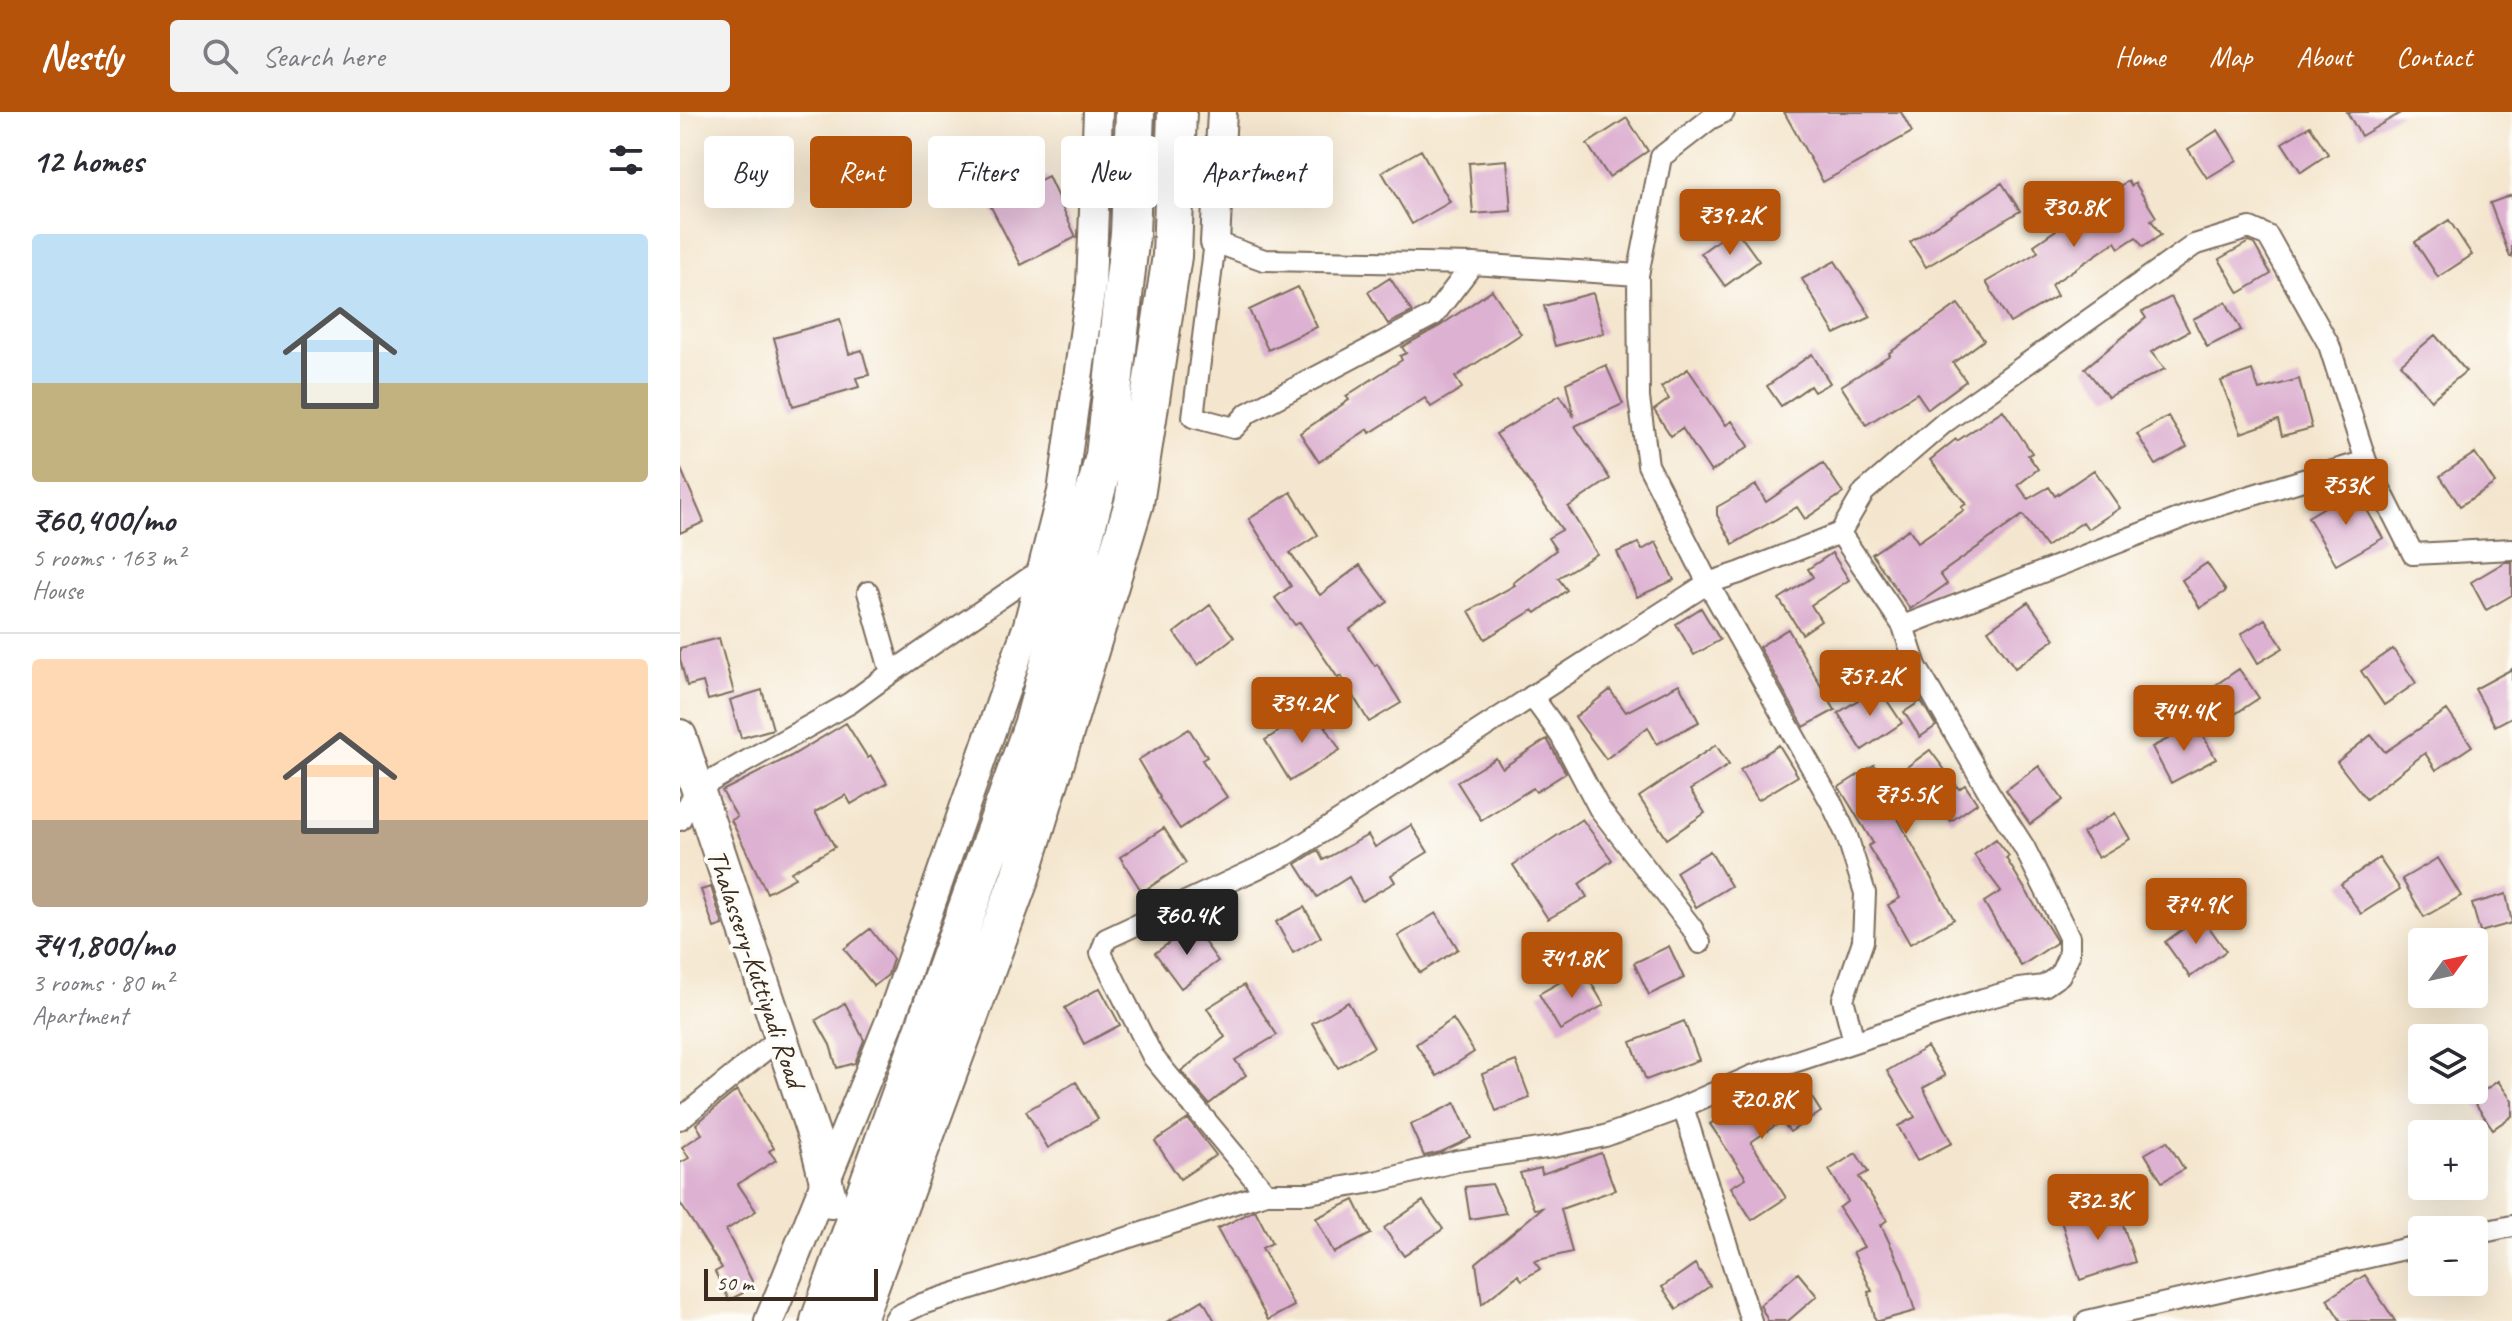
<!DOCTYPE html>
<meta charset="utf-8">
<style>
:root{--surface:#fff;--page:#f2f2f3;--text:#2b2b33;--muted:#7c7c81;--line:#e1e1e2;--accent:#b45309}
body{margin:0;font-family:Caveat,sans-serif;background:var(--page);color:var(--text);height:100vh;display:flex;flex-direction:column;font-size:30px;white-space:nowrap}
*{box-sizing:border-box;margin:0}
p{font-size:26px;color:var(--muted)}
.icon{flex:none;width:44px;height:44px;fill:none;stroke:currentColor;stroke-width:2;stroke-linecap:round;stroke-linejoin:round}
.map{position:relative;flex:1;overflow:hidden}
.sheet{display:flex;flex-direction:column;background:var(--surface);width:680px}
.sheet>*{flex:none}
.guide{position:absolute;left:24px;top:24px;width:760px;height:72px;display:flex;gap:16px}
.needle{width:52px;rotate:57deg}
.controls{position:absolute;left:1728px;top:816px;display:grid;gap:16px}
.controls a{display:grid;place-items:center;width:80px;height:80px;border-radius:8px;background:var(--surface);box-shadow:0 8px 32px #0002;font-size:40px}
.scale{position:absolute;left:24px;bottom:20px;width:174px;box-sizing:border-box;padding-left:8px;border:4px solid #3b2a1e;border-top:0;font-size:22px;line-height:28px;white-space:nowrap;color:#3b2a1e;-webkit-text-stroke:6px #fdfcf7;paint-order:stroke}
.price{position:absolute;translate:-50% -68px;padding:0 18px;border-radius:8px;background:var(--accent);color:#fff;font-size:26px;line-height:52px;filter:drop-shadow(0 2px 4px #0008)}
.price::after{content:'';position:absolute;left:50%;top:48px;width:24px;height:18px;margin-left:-12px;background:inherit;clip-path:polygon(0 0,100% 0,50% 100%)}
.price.active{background:#222;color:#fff}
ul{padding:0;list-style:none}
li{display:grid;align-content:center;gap:16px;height:424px;padding:0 32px}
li+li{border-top:2px solid var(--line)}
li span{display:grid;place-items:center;height:248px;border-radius:8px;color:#555}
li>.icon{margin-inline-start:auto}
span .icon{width:144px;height:144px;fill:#fffc;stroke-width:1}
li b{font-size:34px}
h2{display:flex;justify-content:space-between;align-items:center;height:96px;padding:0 32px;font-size:34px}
.chip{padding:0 28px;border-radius:8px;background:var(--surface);box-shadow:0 8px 32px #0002;font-size:28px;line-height:72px}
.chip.active{background:var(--accent);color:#fff}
header{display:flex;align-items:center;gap:48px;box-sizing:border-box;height:112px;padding:0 40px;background:var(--accent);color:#fff}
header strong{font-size:38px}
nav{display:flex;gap:44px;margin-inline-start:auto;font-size:28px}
.search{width:560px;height:72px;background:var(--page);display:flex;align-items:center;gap:20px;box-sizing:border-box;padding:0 28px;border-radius:8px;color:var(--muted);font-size:30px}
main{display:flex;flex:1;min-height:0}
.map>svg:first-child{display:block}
</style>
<header>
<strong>Nestly</strong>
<div class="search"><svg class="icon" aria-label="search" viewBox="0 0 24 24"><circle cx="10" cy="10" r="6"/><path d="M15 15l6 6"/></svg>Search here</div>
<nav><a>Home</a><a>Map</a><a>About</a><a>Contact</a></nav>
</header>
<main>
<section class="sheet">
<h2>12 homes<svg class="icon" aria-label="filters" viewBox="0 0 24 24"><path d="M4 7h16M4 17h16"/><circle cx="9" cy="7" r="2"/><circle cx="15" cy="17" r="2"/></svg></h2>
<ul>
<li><span style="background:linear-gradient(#bfe0f5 60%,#c2b280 0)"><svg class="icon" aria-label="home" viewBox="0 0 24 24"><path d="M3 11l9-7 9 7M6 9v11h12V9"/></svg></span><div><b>₹60,400/mo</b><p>5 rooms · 163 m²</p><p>House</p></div></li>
<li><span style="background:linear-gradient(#ffd9b3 65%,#b9a48a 0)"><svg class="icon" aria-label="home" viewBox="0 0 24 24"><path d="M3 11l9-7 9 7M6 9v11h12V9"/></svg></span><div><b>₹41,800/mo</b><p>3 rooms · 80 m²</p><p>Apartment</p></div></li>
</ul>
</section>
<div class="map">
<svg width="1832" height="1209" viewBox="0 0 1832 1209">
<rect width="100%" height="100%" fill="#fdfcf7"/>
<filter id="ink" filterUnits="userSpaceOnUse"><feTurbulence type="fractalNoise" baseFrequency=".0125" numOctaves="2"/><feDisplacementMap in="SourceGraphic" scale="16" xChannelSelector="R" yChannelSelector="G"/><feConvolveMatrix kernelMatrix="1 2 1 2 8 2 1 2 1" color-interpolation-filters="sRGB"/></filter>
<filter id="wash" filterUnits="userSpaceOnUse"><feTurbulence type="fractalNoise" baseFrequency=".006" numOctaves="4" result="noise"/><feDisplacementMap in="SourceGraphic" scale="32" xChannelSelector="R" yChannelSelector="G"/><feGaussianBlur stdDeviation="1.8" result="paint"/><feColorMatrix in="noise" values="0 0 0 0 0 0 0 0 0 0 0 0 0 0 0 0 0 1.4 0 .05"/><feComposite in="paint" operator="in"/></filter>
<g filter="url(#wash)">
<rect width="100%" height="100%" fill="#f4e6ce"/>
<g id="blocks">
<path fill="#ddb1d1" d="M1104,0H1221L1232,20L1143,70Z
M1667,0H1722L1681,24Z
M947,6L968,39L929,65L907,32Z
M1630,14L1648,42L1621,60L1602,31Z
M1538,18L1557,48L1527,66L1508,37Z
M741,38L770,90L732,112L702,60Z
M827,48L831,99L793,102L789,51Z
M368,64L396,125L341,153L310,93Z
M1448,69L1451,74L1455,71L1476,105L1471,108L1481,123L1463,135L1456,125L1439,136L1435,130L1371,173L1377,184L1330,211L1306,170L1358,140L1354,133Z
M1322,71L1340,99L1246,155L1230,130Z
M1832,83V145H1830L1810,91Z
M1769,108L1792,143L1758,165L1735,130Z
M1055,116L1079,149L1045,174L1021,141Z
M1569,130L1574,132L1591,162L1559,181L1539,147Z
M1155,149L1191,205L1155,222L1122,167Z
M710,166L732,200L708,212L688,180Z
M618,175L637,215L588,238L569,198Z
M812,178L841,222L775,265L782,276L751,295L745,286L690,321L688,317L639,350L620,321L669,288L666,284L722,248L720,244L726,241L722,235L760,214Z
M913,181L924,221L875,234L864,194Z
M1491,185L1509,219L1471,240L1485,257L1428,285L1405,256L1466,206L1462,200Z
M1546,190L1561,218L1527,235L1513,207Z
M1278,192L1304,228L1273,251L1286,269L1248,297L1237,281L1186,313L1161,274L1210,243L1209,241Z
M160,207L169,242L182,238L189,263L176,266L179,275L113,294L94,226Z
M1755,223L1786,259L1751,288L1721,252Z
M1132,242L1150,271L1134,280L1130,274L1101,294L1087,274Z
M926,253L943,292L895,314L930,367L888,395L917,442L878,466L887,478L856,501L853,498L805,527L789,499L835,473L833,471L876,438L868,426L882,418L816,322L880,283L894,305L886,271Z
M1008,257L1046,313L1052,309L1069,334L1031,360L1002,316L991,324L974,298L989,287L981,275Z
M1572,258L1579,278L1619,267L1632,316L1602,324L1598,308L1561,321L1541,269Z
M1323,298L1352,341L1348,343L1358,357L1338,373L1348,387L1369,375L1375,384L1414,358L1440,396L1408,417L1403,410L1366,435L1343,403L1260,462L1267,472L1230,497L1192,442L1229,417L1238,430L1284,398L1281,395L1286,392L1250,348L1276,327L1277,329Z
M1488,304L1507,335L1476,353L1457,322Z
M1795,341L1815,371L1780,394L1760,364Z
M1143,351L1163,381L1125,407L1117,395L1053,432L1037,403V395L1076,373L1086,390Z
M0,355L24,410L0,421Z
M1675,377L1703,426L1656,453L1628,405Z
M611,380L638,423L610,441L640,483L680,453L708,490L670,517L695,554L697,552L721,591L689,610L661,564L658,566L620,510L615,513L595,486L611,474L569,407Z
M976,430L994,468L957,485L937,440L958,431L962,438Z
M1152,441L1169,468L1131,493L1141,509L1122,522L1099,487L1133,465L1128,457Z
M1825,450H1832V483L1806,498L1791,470Z
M1527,451L1546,479L1520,496L1502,468Z
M1348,490L1375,527L1335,556L1308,518Z
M530,493L554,525L518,553L494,521Z
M1021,496L1040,528L1014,543L996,512Z
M1585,507L1603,536L1578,551L1561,522Z
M1108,517L1155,598L1124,615L1079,535Z
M39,526L54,581L28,588L23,570L7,574L0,547V536Z
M1713,537L1736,571L1704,593L1681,559Z
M1559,557L1579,586L1546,608L1527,579Z
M1832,557V605L1815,614L1795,577Z
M999,572L1019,610L977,632L968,615L926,647L895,605L930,578L946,600Z
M1198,575L1222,611L1182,638L1158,601Z
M82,578L93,617L61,626L50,588Z
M1241,589L1256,614L1240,625L1224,600Z
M635,597L660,638L610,669L585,628Z
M1767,598L1792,634L1756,658L1745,641L1686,687L1657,650L1691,623L1705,640Z
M166,611L188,646L191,644L207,671L171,692L166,683L135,700L155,735L111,760L115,766L87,781L51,708L57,705L42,679L111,644Z
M1517,612L1536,647L1491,671L1472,635Z
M509,617L527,645L522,648L547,685L500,717L479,686L480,685L458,648Z
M867,627L886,661L856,680L853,676L801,708L777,670L816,646L822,656Z
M1036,633L1049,653L1010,678L1025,701L987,727L959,685Z
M1099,633L1118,664L1078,688L1060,658Z
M1250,638L1279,677L1285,673L1297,691L1271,709L1252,681L1218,707L1274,807L1230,832L1208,793L1220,786L1188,734L1193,731L1159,675L1194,653L1205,671Z
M1359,654L1383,688L1350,712L1326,678Z
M1435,701L1450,727L1418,746L1403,721Z
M902,707L932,748L899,772L907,785L868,807L833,753Z
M731,713L748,740L711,763L715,770L682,789L669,765L637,785L616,752L638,738L643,748L688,723L695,735Z
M484,716L506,751L462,780L440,745Z
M1316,727L1329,744L1326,746L1376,828V831L1341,854L1304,790L1321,779L1294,743Z
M1030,739L1051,774L1016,795L996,760Z
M1699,746L1720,777L1681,802L1661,772Z
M1758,746L1781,784L1744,805L1722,767Z
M31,775L43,813L34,816L21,778Z
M1826,782L1832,811L1800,820L1792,792Z
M624,795L641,825L613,841L596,810Z
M756,801L778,837L740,861L718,824Z
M1521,804L1546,839L1510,865L1485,830Z
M513,814L538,849L501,876L475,841Z
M190,817L213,847L208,863L194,874L164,837Z
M989,834L1004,866L969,883L954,851Z
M903,857L924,893L880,918L859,882Z
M564,873L597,923L555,948L566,963L529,992L501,959L545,925L527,896Z
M420,876L440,913L404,932L385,896Z
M668,890L694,935L658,956L632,911Z
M165,891L184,928L175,951L157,956L150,933L136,908Z
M773,907L794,940L757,964L736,932Z
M1004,909L1019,948L966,968L951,930Z
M1247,935L1265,964L1243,976L1272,1031L1237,1049L1218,1014L1235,1005L1207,959Z
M836,949L850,986L816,999L802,962Z
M1119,965L1141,1000L1110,1020L1102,1009L1071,1030L1106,1086L1072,1108L1051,1075L1066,1066L1030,1012L1063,990L1068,998Z
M1818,969L1832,989V1004L1813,1017L1792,987Z
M396,970L418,1007L368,1036L346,999Z
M57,978L94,1036L89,1039L96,1048L58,1072L76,1099L46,1118L75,1175L49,1188L35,1160L42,1156L0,1091V1051L9,1046L2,1035L22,1022L16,1012Z
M775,991L791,1026L761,1040L744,1044L730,1013Z
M508,1007L536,1043L500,1067L475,1029Z
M1487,1029L1504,1057L1482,1070L1465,1042Z
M921,1041L935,1078L881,1097L892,1140L854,1149L860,1157L842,1168L838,1163L802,1192L796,1151L862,1096L854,1097L840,1061L861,1056L862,1062Z
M1176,1041L1188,1060L1179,1065L1207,1108L1201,1113L1222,1157L1235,1199L1199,1209H1196L1188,1180L1192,1179L1173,1140L1184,1135L1159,1096L1168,1089L1149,1058Z
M812,1072L826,1101L790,1107L785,1075Z
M674,1088L691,1122L654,1141L636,1106Z
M743,1089L763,1117L724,1144L704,1116Z
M1436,1091L1455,1150L1400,1168L1381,1109Z
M575,1098L592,1131L582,1136L614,1194L588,1208L537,1117Z
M1015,1152L1030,1174L997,1197L982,1175Z
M1118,1161L1137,1184L1108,1209H1088L1080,1193Z
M1685,1163L1715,1209H1661L1647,1187Z
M523,1188L535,1209H488Z"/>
</g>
</g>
<g filter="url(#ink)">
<use href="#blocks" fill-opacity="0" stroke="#7c6c5c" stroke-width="2"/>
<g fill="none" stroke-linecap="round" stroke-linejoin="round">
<defs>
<path id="street" d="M1044,0L1030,7L981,45L958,163L959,286L968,353L1028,471L1151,690L1167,724L1185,781L1183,829L1163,887L1174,929
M793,152L754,203L568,301L554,316L513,305L535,130L584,148L793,152L958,163
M1160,421L1223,514L1236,554L1310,682L1344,735L1389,825V843L1380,863L1364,874L1340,877L1303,887L1072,964L991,1000L925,1024L873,1035L777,1049L699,1069L629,1081H586L473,945L421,841L426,827L606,743L1028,471L1059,461L1160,421L1184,380L1265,310L1514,133L1570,116L1588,124L1649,233L1686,349L1733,442L1832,437
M1223,514L1514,401L1686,349
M211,561L362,457
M852,584L881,624L919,696L1012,816L1020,831
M0,708L17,677L170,591L211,561L188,480
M1003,995L1071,1209
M0,1007L101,925
M1794,1122L1832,1114
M214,1209L217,1204L242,1192L586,1081
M1407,1209L1742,1133"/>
<path id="secondary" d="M535,130L542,0
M89,1209L210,909L348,513L382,380L411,173L418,0"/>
<path id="primary" d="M0,624L137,1033L151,1090"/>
<path id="highway" d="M140,1209L354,611L425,344L450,122L455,0
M176,1209L340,765L454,391L492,144L497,0"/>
</defs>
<use href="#street" stroke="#7c6c5c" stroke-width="24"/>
<use href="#secondary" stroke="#7c6c5c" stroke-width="32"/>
<use href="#primary" stroke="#7c6c5c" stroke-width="36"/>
<use href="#highway" stroke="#7c6c5c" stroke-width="42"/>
<use href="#street" stroke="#fff" stroke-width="20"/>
<use href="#secondary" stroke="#fff" stroke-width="28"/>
<use href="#primary" stroke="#fff" stroke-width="32"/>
<use href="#highway" stroke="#fff" stroke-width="38"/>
</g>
</g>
<g text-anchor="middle" stroke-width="8" stroke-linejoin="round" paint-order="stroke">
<g font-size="28" fill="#3b2a1e" stroke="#fdfcf7">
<text transform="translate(77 856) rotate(71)" y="10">Thalassery-Kuttiyadi Road</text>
</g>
</g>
</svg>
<div class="controls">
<a><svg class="needle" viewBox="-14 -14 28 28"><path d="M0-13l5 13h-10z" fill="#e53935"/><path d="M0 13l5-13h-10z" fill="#7c7c81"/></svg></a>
<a><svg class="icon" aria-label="layers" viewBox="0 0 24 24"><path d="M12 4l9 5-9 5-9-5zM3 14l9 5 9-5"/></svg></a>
<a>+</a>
<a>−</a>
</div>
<div class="scale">50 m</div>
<b class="price" style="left:1394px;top:137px">₹30.8K</b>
<b class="price" style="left:1050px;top:145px">₹39.2K</b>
<b class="price" style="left:1666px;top:415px">₹53K</b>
<b class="price" style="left:1190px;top:606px">₹57.2K</b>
<b class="price" style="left:622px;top:633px">₹34.2K</b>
<b class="price" style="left:1504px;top:641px">₹44.4K</b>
<b class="price" style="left:1226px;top:724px">₹75.5K</b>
<b class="price" style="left:1516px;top:834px">₹74.9K</b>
<b class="price active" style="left:507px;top:845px">₹60.4K</b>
<b class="price" style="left:892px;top:888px">₹41.8K</b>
<b class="price" style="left:1082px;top:1029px">₹20.8K</b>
<b class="price" style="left:1418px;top:1130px">₹32.3K</b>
<div class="guide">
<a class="chip">Buy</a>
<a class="chip active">Rent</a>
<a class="chip">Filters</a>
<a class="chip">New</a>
<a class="chip">Apartment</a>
</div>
</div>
</main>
